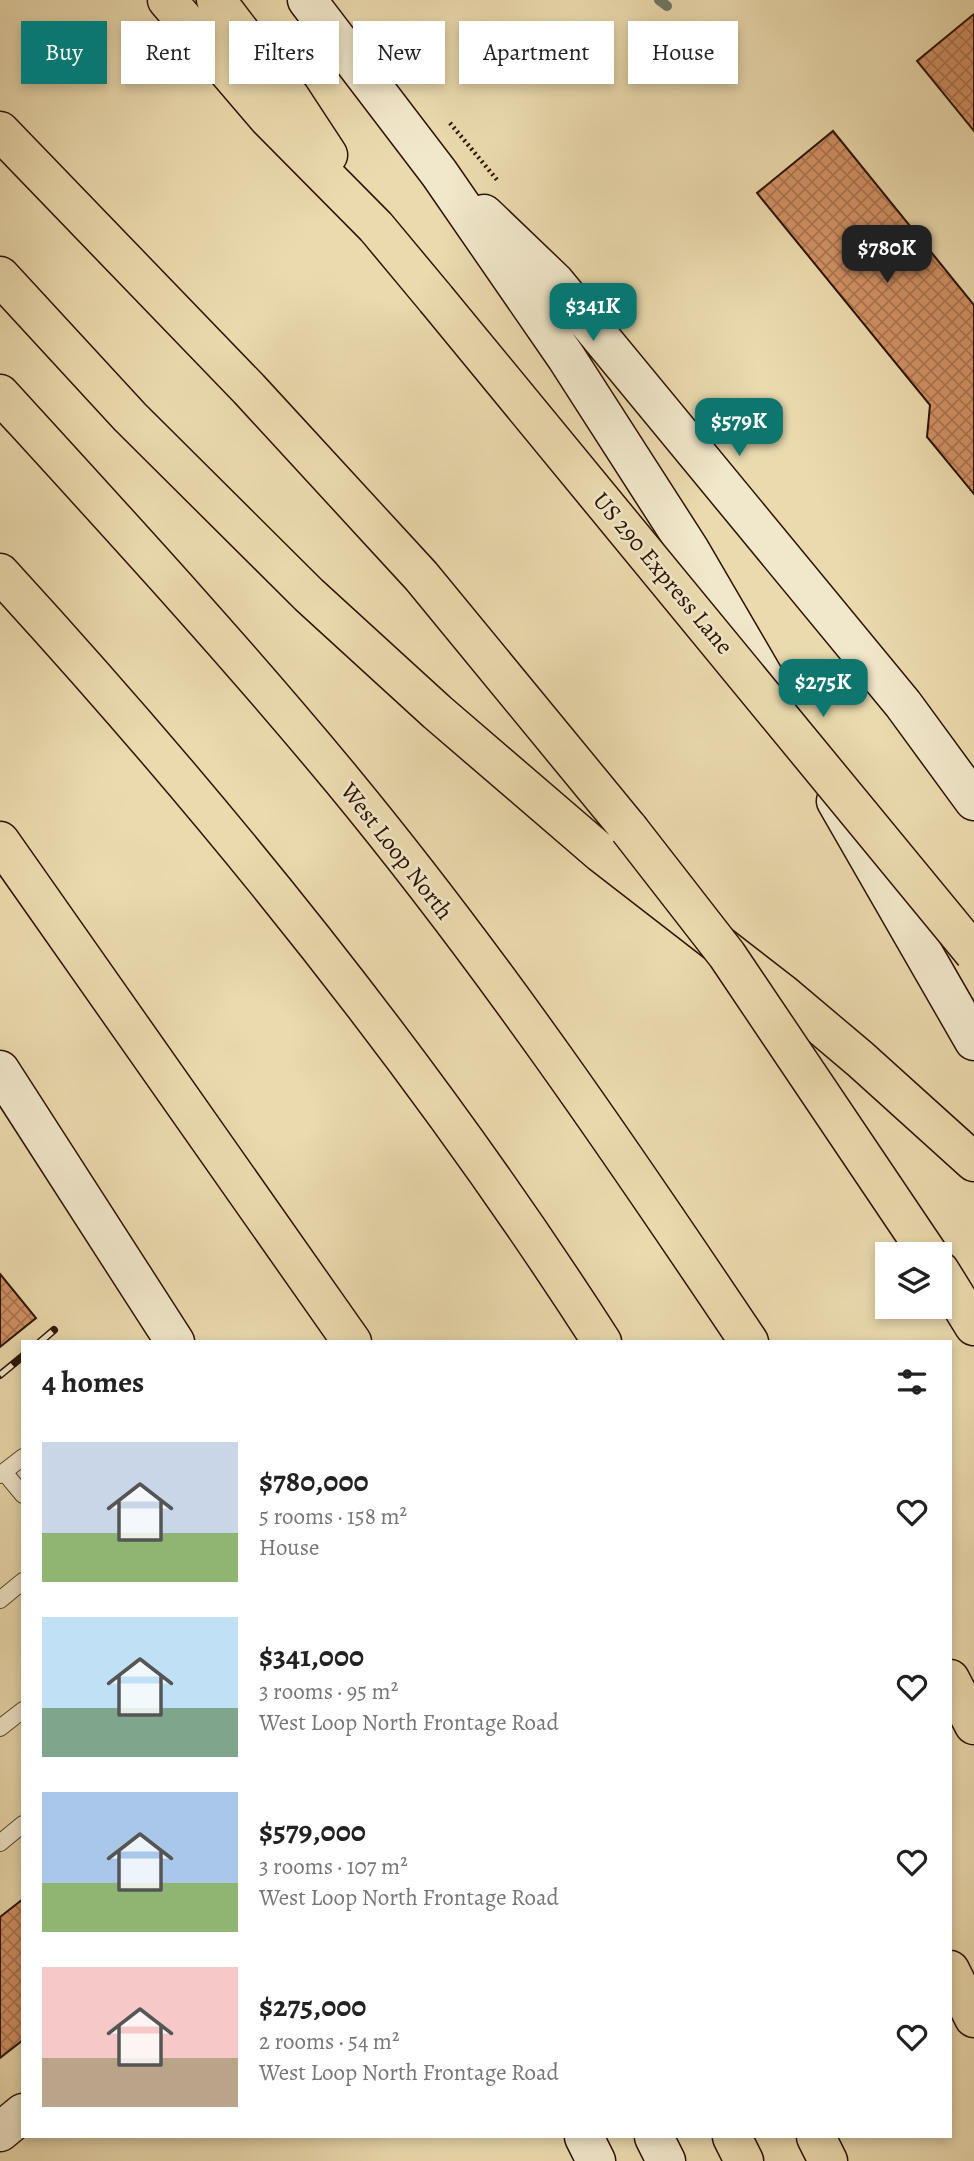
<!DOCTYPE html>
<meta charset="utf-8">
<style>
:root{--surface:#fff;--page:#f6f6f6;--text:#222;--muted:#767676;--accent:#0f766e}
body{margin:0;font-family:Alegreya,serif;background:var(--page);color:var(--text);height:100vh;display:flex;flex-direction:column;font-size:26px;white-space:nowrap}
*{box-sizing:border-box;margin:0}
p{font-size:23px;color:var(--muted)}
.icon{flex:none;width:38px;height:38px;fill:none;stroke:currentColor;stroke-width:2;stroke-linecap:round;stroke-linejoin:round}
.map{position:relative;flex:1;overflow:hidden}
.details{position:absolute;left:21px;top:1340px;width:931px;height:798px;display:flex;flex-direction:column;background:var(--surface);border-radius:0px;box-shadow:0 4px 10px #0003}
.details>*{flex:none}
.top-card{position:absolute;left:21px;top:21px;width:933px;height:63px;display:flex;gap:14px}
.buttons{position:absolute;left:875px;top:1242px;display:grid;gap:14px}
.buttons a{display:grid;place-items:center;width:77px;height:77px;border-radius:0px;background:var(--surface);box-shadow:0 4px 10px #0003;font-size:35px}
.price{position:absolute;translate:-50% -60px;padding:0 16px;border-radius:14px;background:var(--accent);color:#fff;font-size:23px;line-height:46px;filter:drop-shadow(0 2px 4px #0008)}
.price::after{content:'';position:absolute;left:50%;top:42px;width:21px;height:16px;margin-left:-10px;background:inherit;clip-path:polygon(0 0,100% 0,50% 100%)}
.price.selected{background:#222;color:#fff}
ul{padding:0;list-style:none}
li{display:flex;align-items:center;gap:21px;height:175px;padding:0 21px}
li span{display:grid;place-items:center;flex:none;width:196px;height:140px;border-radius:0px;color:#555}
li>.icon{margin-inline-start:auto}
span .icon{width:84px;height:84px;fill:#fffc;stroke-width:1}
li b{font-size:30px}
h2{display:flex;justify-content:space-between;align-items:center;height:84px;padding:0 21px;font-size:30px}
.tag{padding:0 24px;border-radius:0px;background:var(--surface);box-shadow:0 4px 10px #0003;font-size:24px;line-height:63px}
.tag.selected{background:var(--accent);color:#fff}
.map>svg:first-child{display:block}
</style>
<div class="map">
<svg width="974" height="2161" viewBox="0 0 974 2161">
<defs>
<pattern id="building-cross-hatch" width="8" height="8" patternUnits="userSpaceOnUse" patternTransform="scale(1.75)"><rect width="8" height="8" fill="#d29265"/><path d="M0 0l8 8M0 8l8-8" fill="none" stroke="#ab7651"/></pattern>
</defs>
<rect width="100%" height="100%" fill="#eadaae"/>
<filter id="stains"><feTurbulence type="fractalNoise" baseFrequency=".00286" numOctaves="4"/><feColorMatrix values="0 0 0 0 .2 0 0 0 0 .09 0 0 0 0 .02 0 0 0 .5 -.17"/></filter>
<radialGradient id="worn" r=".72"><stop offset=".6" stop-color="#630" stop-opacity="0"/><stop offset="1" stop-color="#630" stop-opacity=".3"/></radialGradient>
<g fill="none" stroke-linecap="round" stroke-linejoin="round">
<path stroke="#6e7866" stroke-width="10" d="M659,0L667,6"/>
</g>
<path fill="url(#building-cross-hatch)" stroke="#2e1300" stroke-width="2" d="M974,14V131L917,61Z
M833,131L974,305V494L927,437L930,405L757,193Z
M0,1274L36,1318L0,1347Z
M23,1899V2040L0,2058V1917Z"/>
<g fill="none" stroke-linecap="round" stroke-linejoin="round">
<defs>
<path id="lane" d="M4,1472L23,1495
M0,1475L23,1457
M0,1600L23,1581
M0,1728L23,1710
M0,1843L23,1824"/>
<path id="secondary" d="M307,0L439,173L566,357L690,550L771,689
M484,214L555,282L903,704L974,801
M836,801L974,1041
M0,1070L175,1342
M0,2132L23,2113
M584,2137L596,2161
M654,2137L666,2161"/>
<path id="highway" d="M167,0L268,118L376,227L436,299
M216,0L290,97L328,155
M0,131L249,389L421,576L629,829
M0,276L130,417L309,595L437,712L601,853L783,994L860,1059L974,1162
M0,394C116,521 233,648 343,781C490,959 621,1151 749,1342
M0,573C220,813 426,1068 602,1342
M0,841L352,1342
M940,1271L974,1326
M950,1679L974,1725
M950,1970L974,2018
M732,2137L744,2161
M816,2137L828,2161"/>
</defs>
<use href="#lane" stroke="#5d452c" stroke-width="18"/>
<use href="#secondary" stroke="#2e1300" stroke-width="41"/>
<use href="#highway" stroke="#2e1300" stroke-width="41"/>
<path stroke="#2e1300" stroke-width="4.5" stroke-dasharray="2 3.5" stroke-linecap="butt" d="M450,123L498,181"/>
<use href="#lane" stroke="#f1e7ca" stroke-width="16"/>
<use href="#secondary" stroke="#f1e7ca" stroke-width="38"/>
<use href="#highway" stroke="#eadaae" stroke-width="38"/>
<defs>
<path id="rail" d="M40,1342L54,1330
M0,1375L23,1356"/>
</defs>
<use href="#rail" stroke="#2e1300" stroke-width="8"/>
<use href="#rail" stroke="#f1e7ca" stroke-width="5" stroke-dasharray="16" stroke-linecap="butt"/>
<defs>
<path id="highway-bridge" d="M436,299L974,953
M629,829L727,955L929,1255"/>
</defs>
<use href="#highway-bridge" stroke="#2e1300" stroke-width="41" stroke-linecap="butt"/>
<use href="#highway-bridge" stroke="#eadaae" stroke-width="38"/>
</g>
<g text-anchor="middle" stroke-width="5" stroke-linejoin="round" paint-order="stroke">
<g font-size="24" fill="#2e1300" stroke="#f1e7ca">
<text transform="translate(663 573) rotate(50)" y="8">US 290 Express Lane</text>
<text transform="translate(397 851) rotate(52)" y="8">West Loop North</text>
</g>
</g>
<rect width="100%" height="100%" filter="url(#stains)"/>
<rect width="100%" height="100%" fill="url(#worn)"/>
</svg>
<div class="buttons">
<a><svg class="icon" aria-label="layers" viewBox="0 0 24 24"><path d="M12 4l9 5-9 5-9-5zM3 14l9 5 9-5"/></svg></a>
</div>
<b class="price selected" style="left:887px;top:285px">$780K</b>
<b class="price" style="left:593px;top:343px">$341K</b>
<b class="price" style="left:739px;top:458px">$579K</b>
<b class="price" style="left:823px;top:719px">$275K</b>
<div class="top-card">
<a class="tag selected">Buy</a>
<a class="tag">Rent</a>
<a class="tag">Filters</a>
<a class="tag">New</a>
<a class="tag">Apartment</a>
<a class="tag">House</a>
</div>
<section class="details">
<h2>4 homes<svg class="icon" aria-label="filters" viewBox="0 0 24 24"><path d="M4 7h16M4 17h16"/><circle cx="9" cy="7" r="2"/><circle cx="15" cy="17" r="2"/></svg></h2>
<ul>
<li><span style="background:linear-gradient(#c9d6e8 65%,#8fb573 0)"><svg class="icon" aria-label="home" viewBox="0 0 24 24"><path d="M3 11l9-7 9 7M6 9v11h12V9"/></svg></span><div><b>$780,000</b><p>5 rooms · 158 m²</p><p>House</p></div><svg class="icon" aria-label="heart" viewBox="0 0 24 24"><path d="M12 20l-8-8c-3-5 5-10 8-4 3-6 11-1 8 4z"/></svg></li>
<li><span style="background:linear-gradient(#bfe0f5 65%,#7fa58c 0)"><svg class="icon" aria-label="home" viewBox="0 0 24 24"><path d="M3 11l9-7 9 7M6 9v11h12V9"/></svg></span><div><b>$341,000</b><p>3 rooms · 95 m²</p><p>West Loop North Frontage Road</p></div><svg class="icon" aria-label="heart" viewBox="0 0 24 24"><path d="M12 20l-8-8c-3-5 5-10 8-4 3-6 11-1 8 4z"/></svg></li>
<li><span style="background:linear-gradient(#a9c7e8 65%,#8fb573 0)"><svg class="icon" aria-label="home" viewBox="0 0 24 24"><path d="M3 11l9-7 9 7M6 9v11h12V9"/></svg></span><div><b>$579,000</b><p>3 rooms · 107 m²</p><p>West Loop North Frontage Road</p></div><svg class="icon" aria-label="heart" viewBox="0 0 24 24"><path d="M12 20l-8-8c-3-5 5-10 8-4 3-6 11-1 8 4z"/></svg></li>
<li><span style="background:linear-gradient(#f6c9c9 65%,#b9a48a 0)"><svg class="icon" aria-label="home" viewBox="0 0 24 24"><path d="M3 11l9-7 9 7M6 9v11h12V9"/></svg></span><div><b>$275,000</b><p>2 rooms · 54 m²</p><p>West Loop North Frontage Road</p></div><svg class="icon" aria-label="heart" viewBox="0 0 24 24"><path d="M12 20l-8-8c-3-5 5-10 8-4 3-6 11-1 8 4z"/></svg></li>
</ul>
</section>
</div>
